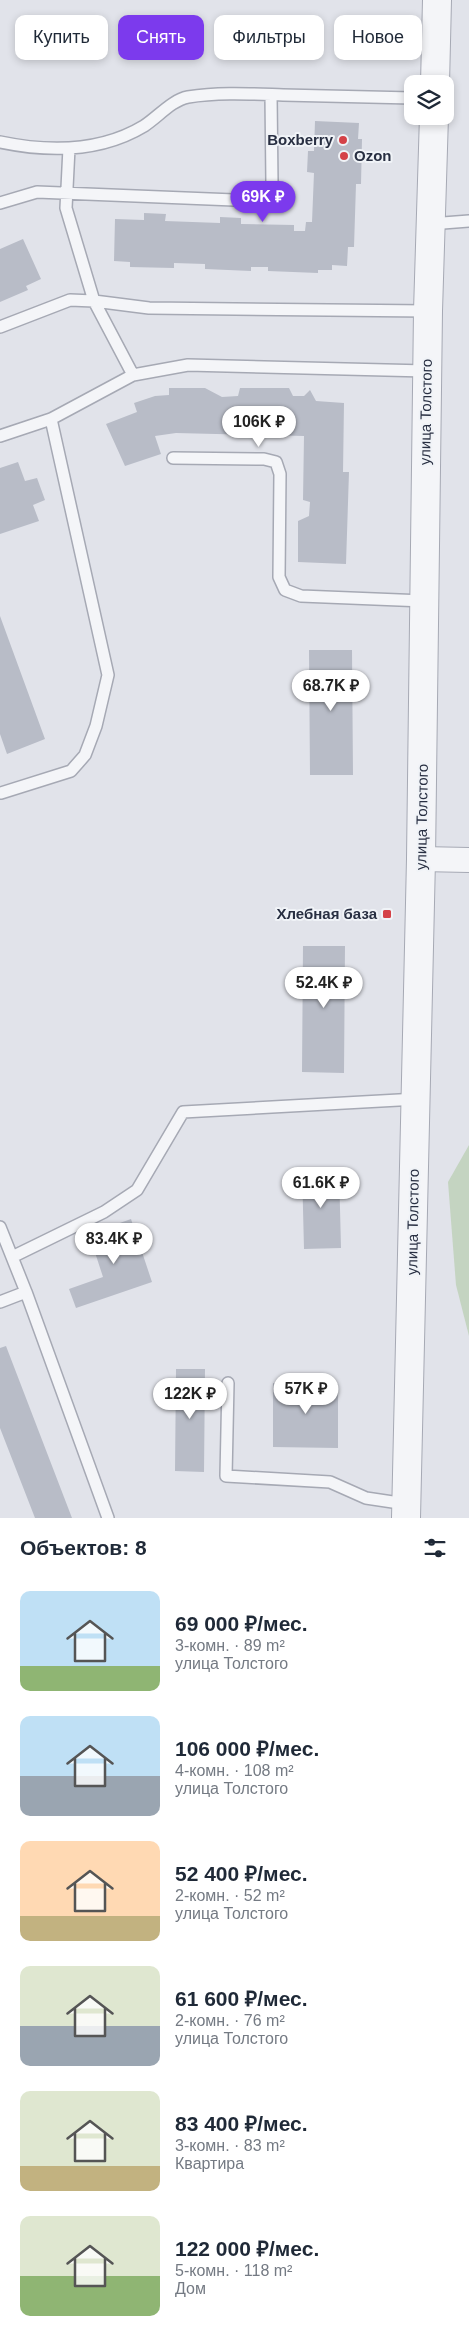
<!DOCTYPE html>
<html lang="ru">
<meta charset="utf-8">
<style>
:root{--surface:#fff;--page:#f6f6f7;--text:#1f2937;--muted:#747a83;--accent:#7c3aed}
body{margin:0;font-family:Arial,sans-serif;background:var(--page);color:var(--text);height:100vh;display:flex;flex-direction:column;font-size:19px;white-space:nowrap}
*{box-sizing:border-box;margin:0}
p{font-size:16px;color:var(--muted)}
.icon{flex:none;width:28px;height:28px;fill:none;stroke:currentColor;stroke-width:2;stroke-linecap:round;stroke-linejoin:round}
.map{position:relative;height:1518px;overflow:hidden}
.sheet{display:flex;flex-direction:column;background:var(--surface);flex:1}
.sheet>*{flex:none}
.top-card{position:absolute;left:15px;top:15px;width:440px;height:45px;display:flex;gap:10px}
.buttons{position:absolute;left:404px;top:75px;display:grid;gap:10px}
.buttons a{display:grid;place-items:center;width:50px;height:50px;border-radius:10px;background:var(--surface);box-shadow:0 2px 8px #0003;font-size:25px}
.price{position:absolute;translate:-50% -42px;padding:0 11px;border-radius:18px;background:#fff;color:#222;font-size:16px;line-height:32px;filter:drop-shadow(0 1px 2px #0008)}
.price::after{content:'';position:absolute;left:50%;top:30px;width:15px;height:11px;margin-left:-8px;background:inherit;clip-path:polygon(0 0,100% 0,50% 100%)}
.price.selected{background:var(--accent);color:#fff}
ul{padding:0;list-style:none}
li{display:flex;align-items:center;gap:15px;height:125px;padding:0 20px}
li span{display:grid;place-items:center;flex:none;width:140px;height:100px;border-radius:10px;color:#555}
li>.icon{margin-inline-start:auto}
span .icon{width:60px;height:60px;fill:#fffc;stroke-width:1}
li b{font-size:21px}
h2{display:flex;justify-content:space-between;align-items:center;height:60px;padding:0 20px;font-size:21px}
.chip{padding:0 18px;border-radius:10px;background:var(--surface);box-shadow:0 2px 8px #0003;font-size:18px;line-height:45px}
.chip.selected{background:var(--accent);color:#fff}
.map>svg:first-child{display:block}
</style>
<div class="map">
<svg width="469" height="1518" viewBox="0 0 469 1518">
<rect width="100%" height="100%" fill="#e1e3ea"/>
<path fill="#c4d4c1" d="M469,1145V1336L456,1285L448,1182Z"/>
<path fill="#b8bcc7" d="M315,121L359,123L358,139H362L361,184H356L354,247H348L347,266L332,265V270H318V273L268,271V267H251V271L205,269V264L174,263V268L130,267V262L114,261L115,219L144,220V213L166,214L165,221L220,223V217L241,218V224L294,225V231H305L306,222H312L314,173L307,172L308,151H314Z
M23,239L41,279L26,286L28,290L0,302V249Z
M169,388H205L222,397L238,396L240,388H289L293,396H304L310,390L316,401L344,403L343,472H349L346,564L298,562V521L309,516L310,502L303,500L304,436L176,433L155,436L161,454L125,466L106,424L137,412L134,403L155,396L169,395Z
M18,462L25,481L37,478L45,500L33,505L39,521L0,534V468Z
M0,616L45,739L7,754L0,734Z
M309,650H352L353,775H310Z
M303,946H345L344,1073L302,1072Z
M302,1169H339L341,1248L304,1249Z
M131,1219L152,1282L76,1308L69,1289L103,1277L89,1234Z
M6,1346L72,1518H35L0,1428V1348Z
M176,1369H205L204,1472L175,1471Z
M273,1383L338,1384V1448L273,1447Z"/>
<g fill="none" stroke-linecap="round" stroke-linejoin="round">
<defs>
<path id="service" d="M0,142C48,152 101,152 144,126C158,117 172,100 188,97C219,92 252,94 283,95C326,96 369,97 412,98
M69,148L66,208L94,301L133,375
M0,203L37,192L234,200L267,197L272,184L271,95
M430,224L469,221
M0,327L70,300L94,301L149,308L428,311
M0,436L51,419L133,375L188,365L426,371
M173,458L264,459L276,462L280,474L279,577L285,590L301,596L424,601
M1,793L71,771L85,755L96,726L108,675L51,419
M0,1227L26,1292L0,1302
M12,1257L104,1212L137,1190L183,1112L417,1099
M26,1292L108,1518
M228,1383L226,1476L330,1482L366,1498L406,1504"/>
<path id="minor" d="M421,859L469,860"/>
<path id="tertiary" d="M435,84L437,0
M406,1518L421,859L428,311L434,116"/>
</defs>
<use href="#service" stroke="#a6a9b4" stroke-width="14"/>
<use href="#minor" stroke="#a6a9b4" stroke-width="26"/>
<use href="#tertiary" stroke="#a6a9b4" stroke-width="30"/>
<use href="#service" stroke="#f4f5f8" stroke-width="11"/>
<use href="#minor" stroke="#f4f5f8" stroke-width="24"/>
<use href="#tertiary" stroke="#f4f5f8" stroke-width="28"/>
</g>
<g fill="#d44147" stroke="#f0f3f7" stroke-width="2">
<circle cx="343" cy="140" r="5"/>
<circle cx="344" cy="156" r="5"/>
<rect x="382" y="909" width="10" height="10" rx="2.5"/>
</g>
<g text-anchor="middle" stroke-width="4" stroke-linejoin="round" paint-order="stroke">
<g font-size="15" font-weight="bold" fill="#282f42" stroke="#f0f3f7" text-anchor="end">
<text x="333" y="145">Boxberry</text>
<text x="354" y="161" text-anchor="start">Ozon</text>
<text x="377" y="919">Хлебная база</text>
</g>
<g font-size="15" fill="#282f42" stroke="#f0f3f7">
<text transform="translate(426 412) rotate(-89)" y="5">улица Толстого</text>
<text transform="translate(422 817) rotate(-89)" y="5">улица Толстого</text>
<text transform="translate(413 1222) rotate(-89)" y="5">улица Толстого</text>
</g>
</g>
</svg>
<div class="buttons">
<a><svg class="icon" aria-label="layers" viewBox="0 0 24 24"><path d="M12 4l9 5-9 5-9-5zM3 14l9 5 9-5"/></svg></a>
</div>
<b class="price selected" style="left:263px;top:223px">69K ₽</b>
<b class="price" style="left:259px;top:448px">106K ₽</b>
<b class="price" style="left:331px;top:712px">68.7K ₽</b>
<b class="price" style="left:324px;top:1009px">52.4K ₽</b>
<b class="price" style="left:321px;top:1209px">61.6K ₽</b>
<b class="price" style="left:114px;top:1265px">83.4K ₽</b>
<b class="price" style="left:306px;top:1415px">57K ₽</b>
<b class="price" style="left:190px;top:1420px">122K ₽</b>
<div class="top-card">
<a class="chip">Купить</a>
<a class="chip selected">Снять</a>
<a class="chip">Фильтры</a>
<a class="chip">Новое</a>
</div>
</div>
<section class="sheet">
<h2>Объектов: 8<svg class="icon" aria-label="filters" viewBox="0 0 24 24"><path d="M4 7h16M4 17h16"/><circle cx="9" cy="7" r="2"/><circle cx="15" cy="17" r="2"/></svg></h2>
<ul>
<li><span style="background:linear-gradient(#bfe0f5 75%,#8fb573 0)"><svg class="icon" aria-label="home" viewBox="0 0 24 24"><path d="M3 11l9-7 9 7M6 9v11h12V9"/></svg></span><div><b>69 000 ₽/мес.</b><p>3-комн. · 89 m²</p><p>улица Толстого</p></div></li>
<li><span style="background:linear-gradient(#bfe0f5 60%,#9aa5b1 0)"><svg class="icon" aria-label="home" viewBox="0 0 24 24"><path d="M3 11l9-7 9 7M6 9v11h12V9"/></svg></span><div><b>106 000 ₽/мес.</b><p>4-комн. · 108 m²</p><p>улица Толстого</p></div></li>
<li><span style="background:linear-gradient(#ffd9b3 75%,#c2b280 0)"><svg class="icon" aria-label="home" viewBox="0 0 24 24"><path d="M3 11l9-7 9 7M6 9v11h12V9"/></svg></span><div><b>52 400 ₽/мес.</b><p>2-комн. · 52 m²</p><p>улица Толстого</p></div></li>
<li><span style="background:linear-gradient(#dfe7d0 60%,#9aa5b1 0)"><svg class="icon" aria-label="home" viewBox="0 0 24 24"><path d="M3 11l9-7 9 7M6 9v11h12V9"/></svg></span><div><b>61 600 ₽/мес.</b><p>2-комн. · 76 m²</p><p>улица Толстого</p></div></li>
<li><span style="background:linear-gradient(#dfe7d0 75%,#c2b280 0)"><svg class="icon" aria-label="home" viewBox="0 0 24 24"><path d="M3 11l9-7 9 7M6 9v11h12V9"/></svg></span><div><b>83 400 ₽/мес.</b><p>3-комн. · 83 m²</p><p>Квартира</p></div></li>
<li><span style="background:linear-gradient(#dfe7d0 60%,#8fb573 0)"><svg class="icon" aria-label="home" viewBox="0 0 24 24"><path d="M3 11l9-7 9 7M6 9v11h12V9"/></svg></span><div><b>122 000 ₽/мес.</b><p>5-комн. · 118 m²</p><p>Дом</p></div></li>
</ul>
</section>
